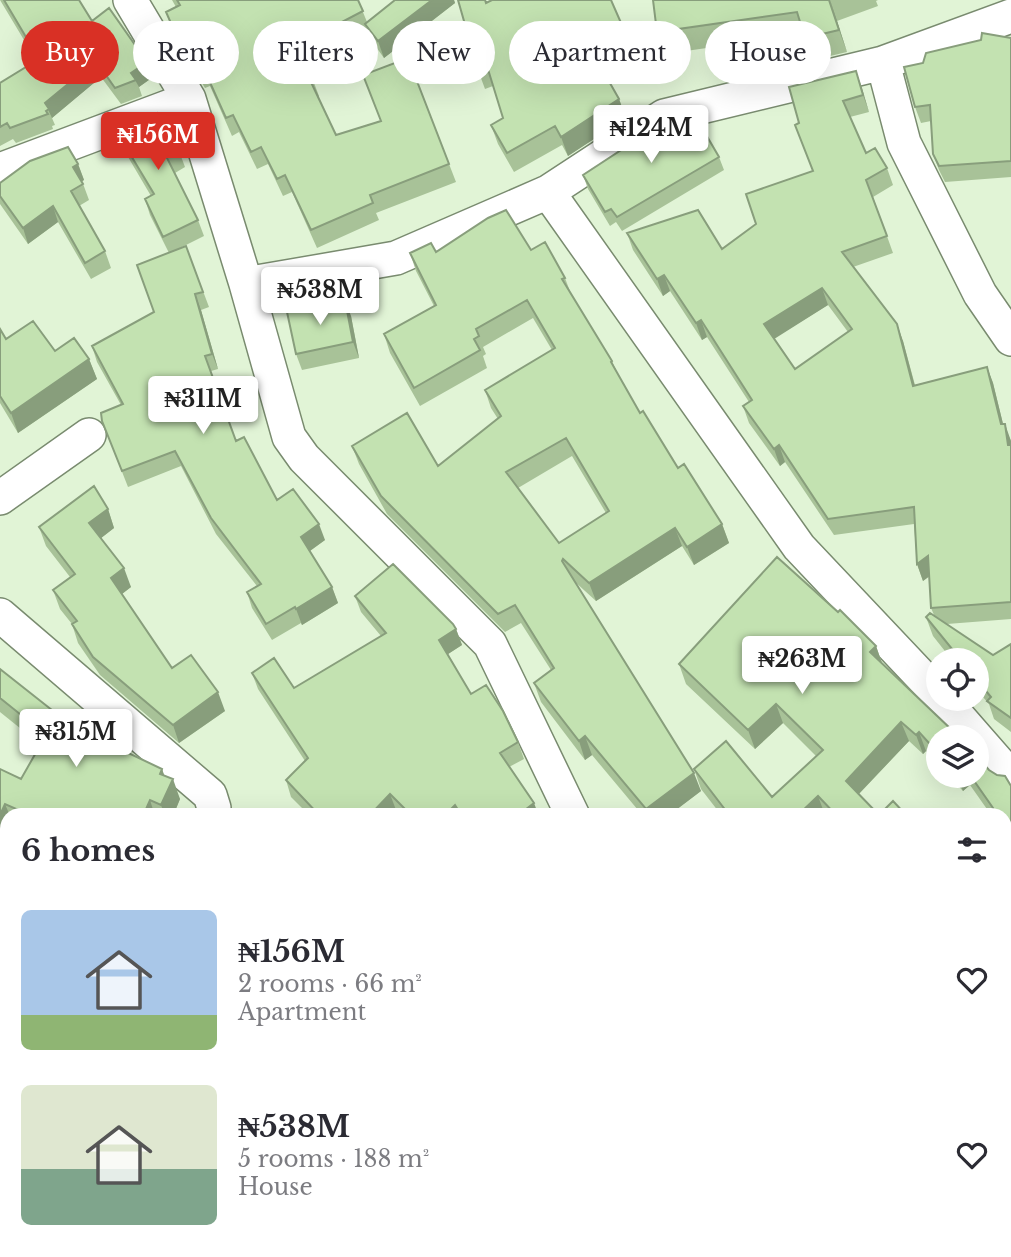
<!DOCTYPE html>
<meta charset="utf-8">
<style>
:root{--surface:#fff;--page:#f2f2f3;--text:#2b2b33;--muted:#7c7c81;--accent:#d93025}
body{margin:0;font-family:"Libre Baskerville",serif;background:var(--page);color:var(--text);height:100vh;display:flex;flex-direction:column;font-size:26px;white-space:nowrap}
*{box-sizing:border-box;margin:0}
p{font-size:23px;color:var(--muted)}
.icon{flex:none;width:38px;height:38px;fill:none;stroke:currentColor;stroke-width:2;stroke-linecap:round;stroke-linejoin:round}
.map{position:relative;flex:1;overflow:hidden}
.drawer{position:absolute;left:0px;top:808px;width:1012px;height:450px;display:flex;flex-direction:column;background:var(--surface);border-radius:21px 21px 0 0;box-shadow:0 7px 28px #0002}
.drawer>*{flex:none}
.banner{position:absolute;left:21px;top:21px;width:970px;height:63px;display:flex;gap:14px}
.tools{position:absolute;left:926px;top:648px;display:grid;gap:14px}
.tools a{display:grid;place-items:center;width:63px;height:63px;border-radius:50%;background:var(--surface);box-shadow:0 7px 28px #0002;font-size:35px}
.price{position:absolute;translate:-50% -60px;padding:0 16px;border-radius:7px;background:#fff;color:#222;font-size:23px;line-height:46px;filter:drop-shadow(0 2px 4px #0008)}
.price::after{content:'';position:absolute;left:50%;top:42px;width:21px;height:16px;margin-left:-10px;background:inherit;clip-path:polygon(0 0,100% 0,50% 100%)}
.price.current{background:var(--accent);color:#fff}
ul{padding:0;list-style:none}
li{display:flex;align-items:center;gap:21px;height:175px;padding:0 21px}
li span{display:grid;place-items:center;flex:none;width:196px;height:140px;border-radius:10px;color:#555}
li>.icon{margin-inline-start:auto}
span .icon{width:84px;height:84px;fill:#fffc;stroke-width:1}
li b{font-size:30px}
h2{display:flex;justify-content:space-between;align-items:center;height:84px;padding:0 21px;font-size:30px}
.tag{padding:0 24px;border-radius:32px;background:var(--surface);box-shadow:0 7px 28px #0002;font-size:24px;line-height:63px}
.tag.current{background:var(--accent);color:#fff}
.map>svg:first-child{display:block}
</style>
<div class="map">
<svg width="1011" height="1257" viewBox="0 0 1011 1257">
<rect width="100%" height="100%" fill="#e1f4d6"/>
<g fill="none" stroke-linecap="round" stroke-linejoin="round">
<defs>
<path id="service" d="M360,1251L372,1257
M244,1257L247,1251"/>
<path id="minor" d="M130,0L189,99L246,284L289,437L304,458L490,644L573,816
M883,63L904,143L980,294L1011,339
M0,170L189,99
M548,192L799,547L938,694
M246,284L396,258L548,192L664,116L883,63L1011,16
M0,498L89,435
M0,615L210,795L214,808L213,816
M942,698L976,737
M976,737L1011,777
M1004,1016L1011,1006
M833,1257L837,1251"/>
</defs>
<use href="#service" stroke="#798b6f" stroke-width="18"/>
<use href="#minor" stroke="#798b6f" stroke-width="36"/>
<use href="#service" stroke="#fff" stroke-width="16"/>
<use href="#minor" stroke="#fff" stroke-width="33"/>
</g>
<path fill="#a8c298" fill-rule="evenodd" d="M0,0H79L92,21L147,62L153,77L139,87L142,96L121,104L101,77L52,118L55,125L52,126L53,129L16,143L13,139L0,146V83L36,60Z
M172,0H358L367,22L395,0H454L455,3L384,58L371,40L367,29L306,62L319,96L318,97L336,135L380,121L408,58L456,182L376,213L379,220L317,248L292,192L283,196L268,164L257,169L239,132L232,136L210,86L205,88L181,48L172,29L166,12L176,7Z
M653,0H878L876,1L878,6L837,21L847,52L813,60L804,34L665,54L657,32Z
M487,2L632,48L639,67L608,80L619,99L626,118L568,156L562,145L514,172L498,144L491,125L503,118L493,86L485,89L478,70Z
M1011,38V177L945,182L939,170L933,154L931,121L921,123L915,107L923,63Z
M856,71L869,112L850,117L866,153L887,168L893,185L873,197L893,253L853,267L903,341L915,385L987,367L993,383L1003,424L1011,441V619L947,624L993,655L1011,644V732L994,719L989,704L976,689V660H952L933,636L926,617L934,615L931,608L929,576L923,581L917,564L914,524L834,535L785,462L780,466L749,423L743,406L749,402L707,337L702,340L670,291L663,296L633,250L627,233L722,249L756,224L813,172L795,125L799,123ZM828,305L848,332L795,369L774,338Z
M115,129L179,151L185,167L175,173L198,220L204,236L170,253L186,246L209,307L201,310L218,369L211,371L236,441L277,500L325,540L310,551L332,587L338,603L302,625L301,623L272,640L252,608L247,592L257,586L216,534L181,466L128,487L108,436L121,405L97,362L92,346L154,312L169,253L150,215L145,199L151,196L121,145Z
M673,143L719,157L724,170L622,231L616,222L610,226L588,189L583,175Z
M78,164L84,180L82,181L89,200L79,206L105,251L111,268L91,279L58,222L28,244L0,204V183Z
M531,250L565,278L571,294L612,361L616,370L640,413L678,468L722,524L729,543L694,565L682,546L596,601L574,581L701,791L668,816H643L592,755L585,760L541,702L534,683L551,670L521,623L505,632L387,514L359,464L352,446L438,466L498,419L491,408L485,390L552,350L533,318L483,347L486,354L483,356L487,368L420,406L390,353L384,334L434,306L416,271L410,253ZM572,456L606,513L559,543L518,488Z
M351,316L359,358L302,370L296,354Z
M0,329L6,339L89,359L97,379L18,433L0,403Z
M108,509L114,528L101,538L131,587L122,594L172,668L225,711L179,743L100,675L78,643L72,624L60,609L53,590L70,577L46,546L39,527Z
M355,596L456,629L462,645L448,654L471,694L518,742L524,759L509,767L539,816H402L396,810L391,816H310L291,797L286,780L305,761L258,689L252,673L294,688L381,636L361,612Z
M876,646L882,663L938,737V764L926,751L923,754L909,741L859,794L879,815L907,816H722L701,789L694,769L772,797L816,756L783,723L755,749L686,684L679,664Z
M0,669L62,718L87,727L89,735L162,769L164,776L180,799L173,816H7V836L0,852V769L21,779L41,745L0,712Z
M976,755L989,770L997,775L1005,776L1011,786V971L1004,980V816H986L989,812L970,785L963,791L948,775H976Z
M1004,1056L1011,1060V1139L1004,1134Z
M494,1251H532L529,1257H506Z
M579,1251H782L778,1257H589Z"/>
<path fill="#889e7c" d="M432,0H454L455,3L384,58L378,41Z
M830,0L837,21L847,52L839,30Z
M96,61L101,77L52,118L45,103Z
M147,62L153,77L139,87L131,73Z
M856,71L862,88L869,112L863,95Z
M619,99L626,118L568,156L561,137Z
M78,164L84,180L79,183L73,167Z
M53,206L58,222L28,244L23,228Z
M664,275L670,291L663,296L657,279Z
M822,288L828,305L771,341L764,324Z
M195,294L201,310L218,369L212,354Z
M345,300L351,316L359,358L353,342Z
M701,320L707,337L702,340L696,323Z
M897,324L903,341L919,402L913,386Z
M89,359L97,379L18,433L11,413Z
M987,367L993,383L1007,440L1005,424L1011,441V455L1001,424Z
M779,445L785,462L780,466L774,449Z
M108,509L114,528L96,542L89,523Z
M319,524L325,540L307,553L301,537Z
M722,524L729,543L694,565L687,547Z
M675,528L682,546L596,601L589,583Z
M928,556L934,573L923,581L917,564Z
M124,568L131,587L118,597L111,578Z
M332,587L338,603L302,625L296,609Z
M456,629L462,645L445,656L439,640Z
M876,646L883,666L870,652Z
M218,692L225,711L179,743L173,725Z
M776,704L783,723L755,749L748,730Z
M901,722L909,741L853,800L846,781Z
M919,732L926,751L923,754L916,735Z
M585,736L592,755L585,760L579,741Z
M162,769L169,788L173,779L180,799L173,816H165L161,805L160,774Z
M694,773L701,791L668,816H648L646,809Z
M957,775H967L970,785L963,791Z
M390,794L396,810L391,816H369Z
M818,796L825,815L797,816Z
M150,800L155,816H143Z
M534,803L539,816H517Z
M5,804L10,816H7V836L0,852V815Z
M455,805L459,816H444Z
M7,902V936L0,950V917Z
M1011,941V971L1004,980V950Z
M165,1251H191L188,1257H161Z
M519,1251H532L529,1257H521Z
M756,1251H760L762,1257H753Z
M762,1251H782L778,1257H764Z
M980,1251H990L992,1257H977Z"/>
<path fill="#c3e2b1" stroke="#889e7c" stroke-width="2" fill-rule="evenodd" d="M4,0H79L92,21L109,8L147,62L131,73L136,80L115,88L96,61L45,103L49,109L46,111L48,114L10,128L7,123L0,127V83L39,59Z
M177,0H358L363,11L298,45L313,79L310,80L336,135L381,121L363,75L408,58L449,164L370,195L373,203L311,230L285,175L277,179L261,147L251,152L233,115L226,118L204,69L199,71L174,30L166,12L180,5Z
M395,0H432L378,41L365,24Z
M458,0H485L486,3L492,0H611L632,48L598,62L619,99L561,137L555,126L507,153L491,125L503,118L487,66L478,70Z
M653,0H829L839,30L805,38L797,12L657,32Z
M982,33L1011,38V161L939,166L933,154L930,105L915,107L904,67L923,63L926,53L981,40Z
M856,71L863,95L843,101L866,153L875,148L887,168L866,180L887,236L842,252L897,324L913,386L987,367L1001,424H1005L1008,445H1011V602L931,608L928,556L917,564L914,507L828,519L779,445L774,449L743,406L752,400L701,320L696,323L664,275L657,279L627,233L698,210L722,249L756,224L746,194L813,171L795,125L799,123L789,87ZM822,288L852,329L795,369L764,324Z
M157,113L179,151L167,158L198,220L163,237L145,199L154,194L115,129Z
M694,114L719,157L617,217L611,209L605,212L583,175L661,124L673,143L670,122L676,118Z
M68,147L78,164L73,167L83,184L71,191L105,251L85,263L53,206L23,228L0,196V183L30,161Z
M506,210L531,250L545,242L565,278L562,279L612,361L611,362L640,413L643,411L678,468L684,464L722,524L687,547L675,528L589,583L563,559L562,561L694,773L646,809L585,736L579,741L534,683L554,668L515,605L498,614L381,496L352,446L407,413L438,466L501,416L485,390L555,348L527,300L476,329L479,336L474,339L480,350L414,388L384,334L436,305L410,253L431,243L436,252L488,218ZM566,438L609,511L559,543L506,472Z
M186,246L203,292L195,294L212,354L205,356L236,441L244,437L277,500L293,489L319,524L301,537L332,587L296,609L295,607L266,624L247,592L261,584L211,518L175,451L122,471L102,421L101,413L123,404L92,346L154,312L137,265Z
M345,300L353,342L296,354L287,312Z
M33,321L55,351L74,338L89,359L11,413L0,396V329L6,339Z
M94,486L108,509L89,523L124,568L111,578L172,668L191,655L218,692L173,725L93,657L72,624L77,621L53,590L75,574L39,527Z
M777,557L838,612L840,610L876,646L870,652L953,731L954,730L960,737H938V753L919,732L916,735L901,722L846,781L879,815L893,801L907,816H837L818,796L797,816H730L694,769L726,741L772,797L823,750L776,704L748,730L679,664Z
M393,564L453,624L456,629L439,640L471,694L486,685L503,711L518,742L500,753L534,803L517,816H462L455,805L444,816H412L390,794L369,816H320L286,780L308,758L252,673L274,658L294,688L386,633L355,596Z
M930,613L993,655L1011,644V718L987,701L991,697L976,679V660H961L926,617Z
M0,669L62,718L64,714L87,727L84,732L162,769L160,774L173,779L161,805L150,800L143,816H32L5,804L0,815V769L21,779L46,735L0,698Z
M976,755L989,770L997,775L1005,776L1011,786V941L1004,950V816H986L993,808L970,775H976Z
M0,895L7,899V902L0,917Z
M1004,1056L1011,1060V1123L1004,1119Z
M0,1064L7,1068V1251H165L161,1257H0Z
M253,1251H278L288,1257H249Z
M598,1251H756L753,1257H609Z
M865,1251H980L977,1257H862Z"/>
</svg>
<div class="tools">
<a><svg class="icon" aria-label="locate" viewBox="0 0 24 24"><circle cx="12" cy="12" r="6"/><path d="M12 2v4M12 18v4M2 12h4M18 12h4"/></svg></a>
<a><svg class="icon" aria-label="layers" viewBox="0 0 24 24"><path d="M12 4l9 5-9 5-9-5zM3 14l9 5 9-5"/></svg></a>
</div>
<b class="price" style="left:651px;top:165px">₦124M</b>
<b class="price current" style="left:158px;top:172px">₦156M</b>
<b class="price" style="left:320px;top:327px">₦538M</b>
<b class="price" style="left:203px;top:436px">₦311M</b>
<b class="price" style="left:802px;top:696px">₦263M</b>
<b class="price" style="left:76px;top:769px">₦315M</b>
<div class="banner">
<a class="tag current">Buy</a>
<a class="tag">Rent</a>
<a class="tag">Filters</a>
<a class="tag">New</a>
<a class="tag">Apartment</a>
<a class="tag">House</a>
</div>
<section class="drawer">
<h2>6 homes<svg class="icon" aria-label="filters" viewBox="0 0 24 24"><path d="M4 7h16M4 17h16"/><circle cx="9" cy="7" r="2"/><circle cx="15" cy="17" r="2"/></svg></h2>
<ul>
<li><span style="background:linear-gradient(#a9c7e8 75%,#8fb573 0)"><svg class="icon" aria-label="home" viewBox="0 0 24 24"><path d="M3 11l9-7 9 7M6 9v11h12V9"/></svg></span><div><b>₦156M</b><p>2 rooms · 66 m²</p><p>Apartment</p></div><svg class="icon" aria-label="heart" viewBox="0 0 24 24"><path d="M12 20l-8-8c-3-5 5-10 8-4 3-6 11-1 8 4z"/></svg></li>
<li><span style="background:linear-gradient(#dfe7d0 60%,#7fa58c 0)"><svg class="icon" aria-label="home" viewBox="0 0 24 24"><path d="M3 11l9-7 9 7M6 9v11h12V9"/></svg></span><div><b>₦538M</b><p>5 rooms · 188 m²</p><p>House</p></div><svg class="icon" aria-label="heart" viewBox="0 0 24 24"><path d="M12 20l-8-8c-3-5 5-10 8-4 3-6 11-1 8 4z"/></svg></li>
</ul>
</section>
</div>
